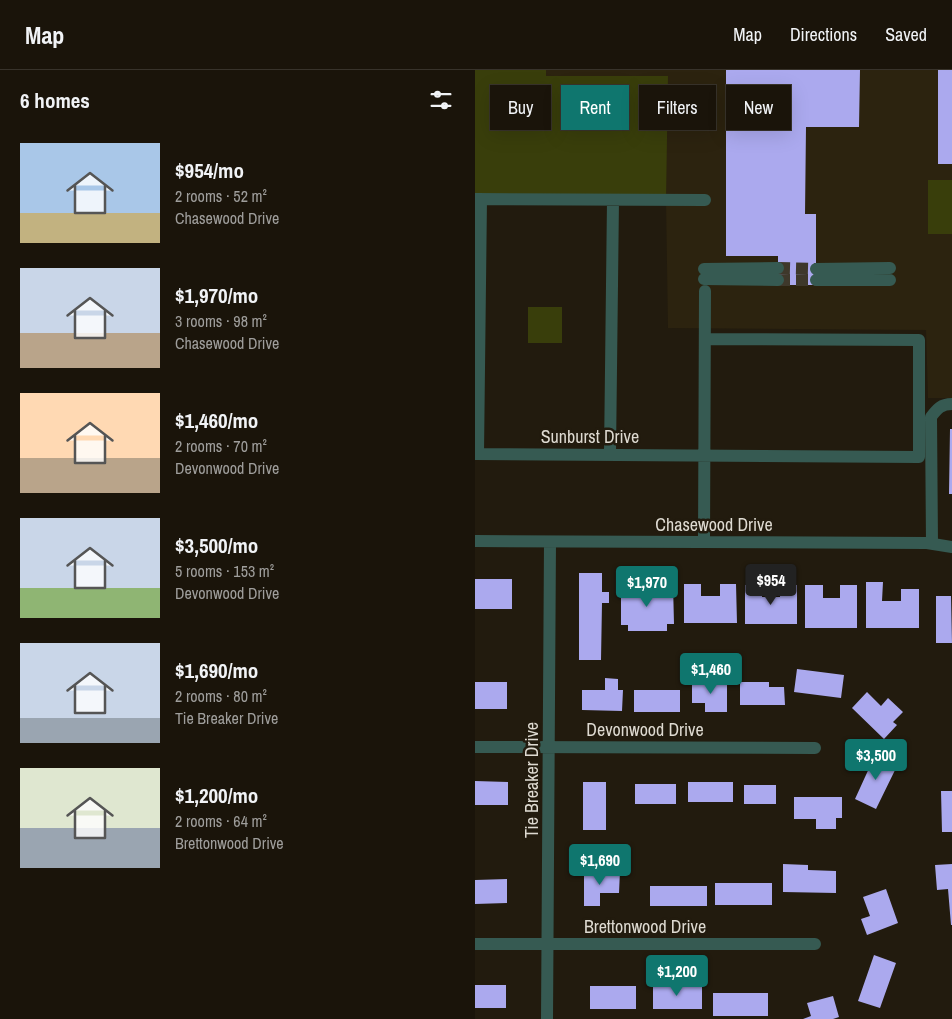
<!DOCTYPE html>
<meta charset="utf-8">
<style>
:root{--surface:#1a140a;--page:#231d13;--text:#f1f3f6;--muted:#9f9e9c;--line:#38332b;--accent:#0f766e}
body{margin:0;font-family:"Archivo Narrow",sans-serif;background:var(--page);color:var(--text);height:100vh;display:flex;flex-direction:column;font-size:19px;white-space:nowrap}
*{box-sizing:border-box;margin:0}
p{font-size:16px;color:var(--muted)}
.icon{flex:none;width:28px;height:28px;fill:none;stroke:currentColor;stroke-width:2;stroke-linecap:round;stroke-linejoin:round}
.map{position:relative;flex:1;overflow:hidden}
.panel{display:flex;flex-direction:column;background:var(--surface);width:475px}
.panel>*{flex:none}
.guide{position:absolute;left:15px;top:15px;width:386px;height:45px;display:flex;gap:10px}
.price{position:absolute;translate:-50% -42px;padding:0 11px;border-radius:5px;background:var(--accent);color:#fff;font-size:16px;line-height:32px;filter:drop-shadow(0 1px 2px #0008)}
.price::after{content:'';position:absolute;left:50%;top:30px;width:15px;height:11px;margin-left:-8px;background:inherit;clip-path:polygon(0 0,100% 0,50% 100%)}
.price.active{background:#222;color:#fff}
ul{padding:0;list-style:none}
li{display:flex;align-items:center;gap:15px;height:125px;padding:0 20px}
li span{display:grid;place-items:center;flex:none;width:140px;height:100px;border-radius:0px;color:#555}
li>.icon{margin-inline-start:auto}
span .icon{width:60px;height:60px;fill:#fffc;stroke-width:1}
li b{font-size:21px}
h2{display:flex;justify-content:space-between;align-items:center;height:60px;padding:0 20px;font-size:21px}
.chip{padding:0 18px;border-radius:0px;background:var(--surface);box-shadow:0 5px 20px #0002,0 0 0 1px var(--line);font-size:18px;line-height:45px}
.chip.active{background:var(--accent);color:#fff}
header{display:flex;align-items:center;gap:30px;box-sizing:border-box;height:70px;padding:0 25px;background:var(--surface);border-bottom:1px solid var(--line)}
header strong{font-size:24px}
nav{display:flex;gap:28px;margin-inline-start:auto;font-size:18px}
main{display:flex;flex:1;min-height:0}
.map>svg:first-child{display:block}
</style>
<header>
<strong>Map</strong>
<nav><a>Map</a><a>Directions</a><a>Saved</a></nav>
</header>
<main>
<section class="panel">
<h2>6 homes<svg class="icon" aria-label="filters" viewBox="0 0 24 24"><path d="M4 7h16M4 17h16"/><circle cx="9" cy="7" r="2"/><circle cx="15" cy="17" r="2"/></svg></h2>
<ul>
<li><span style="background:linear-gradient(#a9c7e8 70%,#c2b280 0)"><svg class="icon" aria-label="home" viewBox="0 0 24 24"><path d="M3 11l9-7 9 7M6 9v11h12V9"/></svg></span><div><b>$954/mo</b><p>2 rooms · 52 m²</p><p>Chasewood Drive</p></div></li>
<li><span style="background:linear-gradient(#c9d6e8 65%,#b9a48a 0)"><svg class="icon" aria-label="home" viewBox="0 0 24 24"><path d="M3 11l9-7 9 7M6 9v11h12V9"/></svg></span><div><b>$1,970/mo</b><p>3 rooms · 98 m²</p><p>Chasewood Drive</p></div></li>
<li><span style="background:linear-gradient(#ffd9b3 65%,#b9a48a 0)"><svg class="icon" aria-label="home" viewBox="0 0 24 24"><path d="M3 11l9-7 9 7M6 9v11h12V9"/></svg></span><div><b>$1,460/mo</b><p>2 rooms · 70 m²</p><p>Devonwood Drive</p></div></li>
<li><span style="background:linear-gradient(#c9d6e8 70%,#8fb573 0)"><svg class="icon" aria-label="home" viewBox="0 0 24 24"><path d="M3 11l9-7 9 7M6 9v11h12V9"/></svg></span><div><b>$3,500/mo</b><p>5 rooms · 153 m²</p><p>Devonwood Drive</p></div></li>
<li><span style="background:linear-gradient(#c9d6e8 75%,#9aa5b1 0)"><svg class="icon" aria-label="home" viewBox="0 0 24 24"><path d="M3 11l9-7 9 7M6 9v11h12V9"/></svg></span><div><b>$1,690/mo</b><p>2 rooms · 80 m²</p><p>Tie Breaker Drive</p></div></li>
<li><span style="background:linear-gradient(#dfe7d0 60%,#9aa5b1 0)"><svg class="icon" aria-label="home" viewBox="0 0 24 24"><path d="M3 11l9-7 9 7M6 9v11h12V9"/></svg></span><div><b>$1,200/mo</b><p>2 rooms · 64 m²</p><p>Brettonwood Drive</p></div></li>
</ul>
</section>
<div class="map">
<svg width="477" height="949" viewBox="0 0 477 949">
<rect width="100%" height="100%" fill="#221b0e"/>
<path fill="#2c230f" d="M71,0H477V328H453L451,260L193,258L191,130L71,6Z"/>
<path fill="#393e0b" d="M0,0H71V6H193L191,130L0,129Z
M453,110H477V164H453Z
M53,237H87V273H53Z"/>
<path fill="#aba9ee" d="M251,0H385L384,57H331L330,144H341V215H303V186H251Z
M463,0H477V94H463Z
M475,359H477V424H474Z
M104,503H127V522H134V533H127L126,590H104Z
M0,509H37V539H0Z
M391,512H408L407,531H426V519H444V558H391Z
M146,514H164V526L183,525L182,514H198L199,554H192V561H153V555H146Z
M209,514H226V526H245V514H261L262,553H209Z
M287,514V527H305V515H322V554H270V515Z
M330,515H348V528H365V515H382V558H330Z
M461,526H476L477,573H461Z
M322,599L369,605L366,628L319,622Z
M130,608L143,609V620H148L147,641L107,640V620H130Z
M217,610H252V642H230V633H217Z
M0,612H32V639H0Z
M265,612H294V617H309L310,635H265Z
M159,620H205V642H159Z
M392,622L406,636L413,628L428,642L418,652L422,655L409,669L377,638Z
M401,683L423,694L401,739L380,729Z
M0,711L33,712V735H0Z
M108,712H131V760H108Z
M213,712H258V732H213Z
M160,714H201V734H160Z
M269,715H301V734H269Z
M466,721H477V762H467Z
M319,727H367V748H361V759H341V749H319Z
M308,794L333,795V800L361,801V823L308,822Z
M477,794V855H476L473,819L462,820L460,795Z
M109,801H145L144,823H125V836H109Z
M32,809V833L0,834V810Z
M240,813H297V835H240Z
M175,816H232V836H175Z
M411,819L423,853L392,865L386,849L395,846L388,827Z
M399,885L421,893L405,938L383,931Z
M0,915H31V938H0Z
M178,915H227V939H178Z
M115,916H161V939H115Z
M238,923H293V946H238Z
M358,926L364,947L358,949H328L336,946L332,933Z"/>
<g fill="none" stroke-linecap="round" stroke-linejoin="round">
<path stroke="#3e382b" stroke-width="12" stroke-dasharray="12 6" stroke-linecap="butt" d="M303,198L341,199
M303,210H341"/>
<path stroke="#365a52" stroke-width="12" d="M0,129L230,130
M229,199L303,198
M341,199L415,198
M229,209L303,210
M341,210H415
M0,384L444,387V270L230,269
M3,384L6,129
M135,384L138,130
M0,471L452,473L477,477
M229,472L230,221
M457,474L456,347C462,339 466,334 477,334
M0,677L340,678
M0,874H340
M72,949L75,472"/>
</g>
<g text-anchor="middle" stroke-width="5" stroke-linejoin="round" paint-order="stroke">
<g font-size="18" fill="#dedad1" stroke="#221b0e">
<text x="115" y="373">Sunburst Drive</text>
<text x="239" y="461">Chasewood Drive</text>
<text x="170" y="666">Devonwood Drive</text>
<text transform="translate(57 710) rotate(-90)" y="6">Tie Breaker Drive</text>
<text x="170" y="863">Brettonwood Drive</text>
</g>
</g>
</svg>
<b class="price active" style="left:296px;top:536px">$954</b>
<b class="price" style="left:172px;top:538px">$1,970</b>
<b class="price" style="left:236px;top:625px">$1,460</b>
<b class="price" style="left:401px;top:711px">$3,500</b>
<b class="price" style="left:125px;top:816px">$1,690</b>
<b class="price" style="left:202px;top:927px">$1,200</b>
<div class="guide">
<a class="chip">Buy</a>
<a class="chip active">Rent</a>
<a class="chip">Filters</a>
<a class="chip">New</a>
</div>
</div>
</main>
